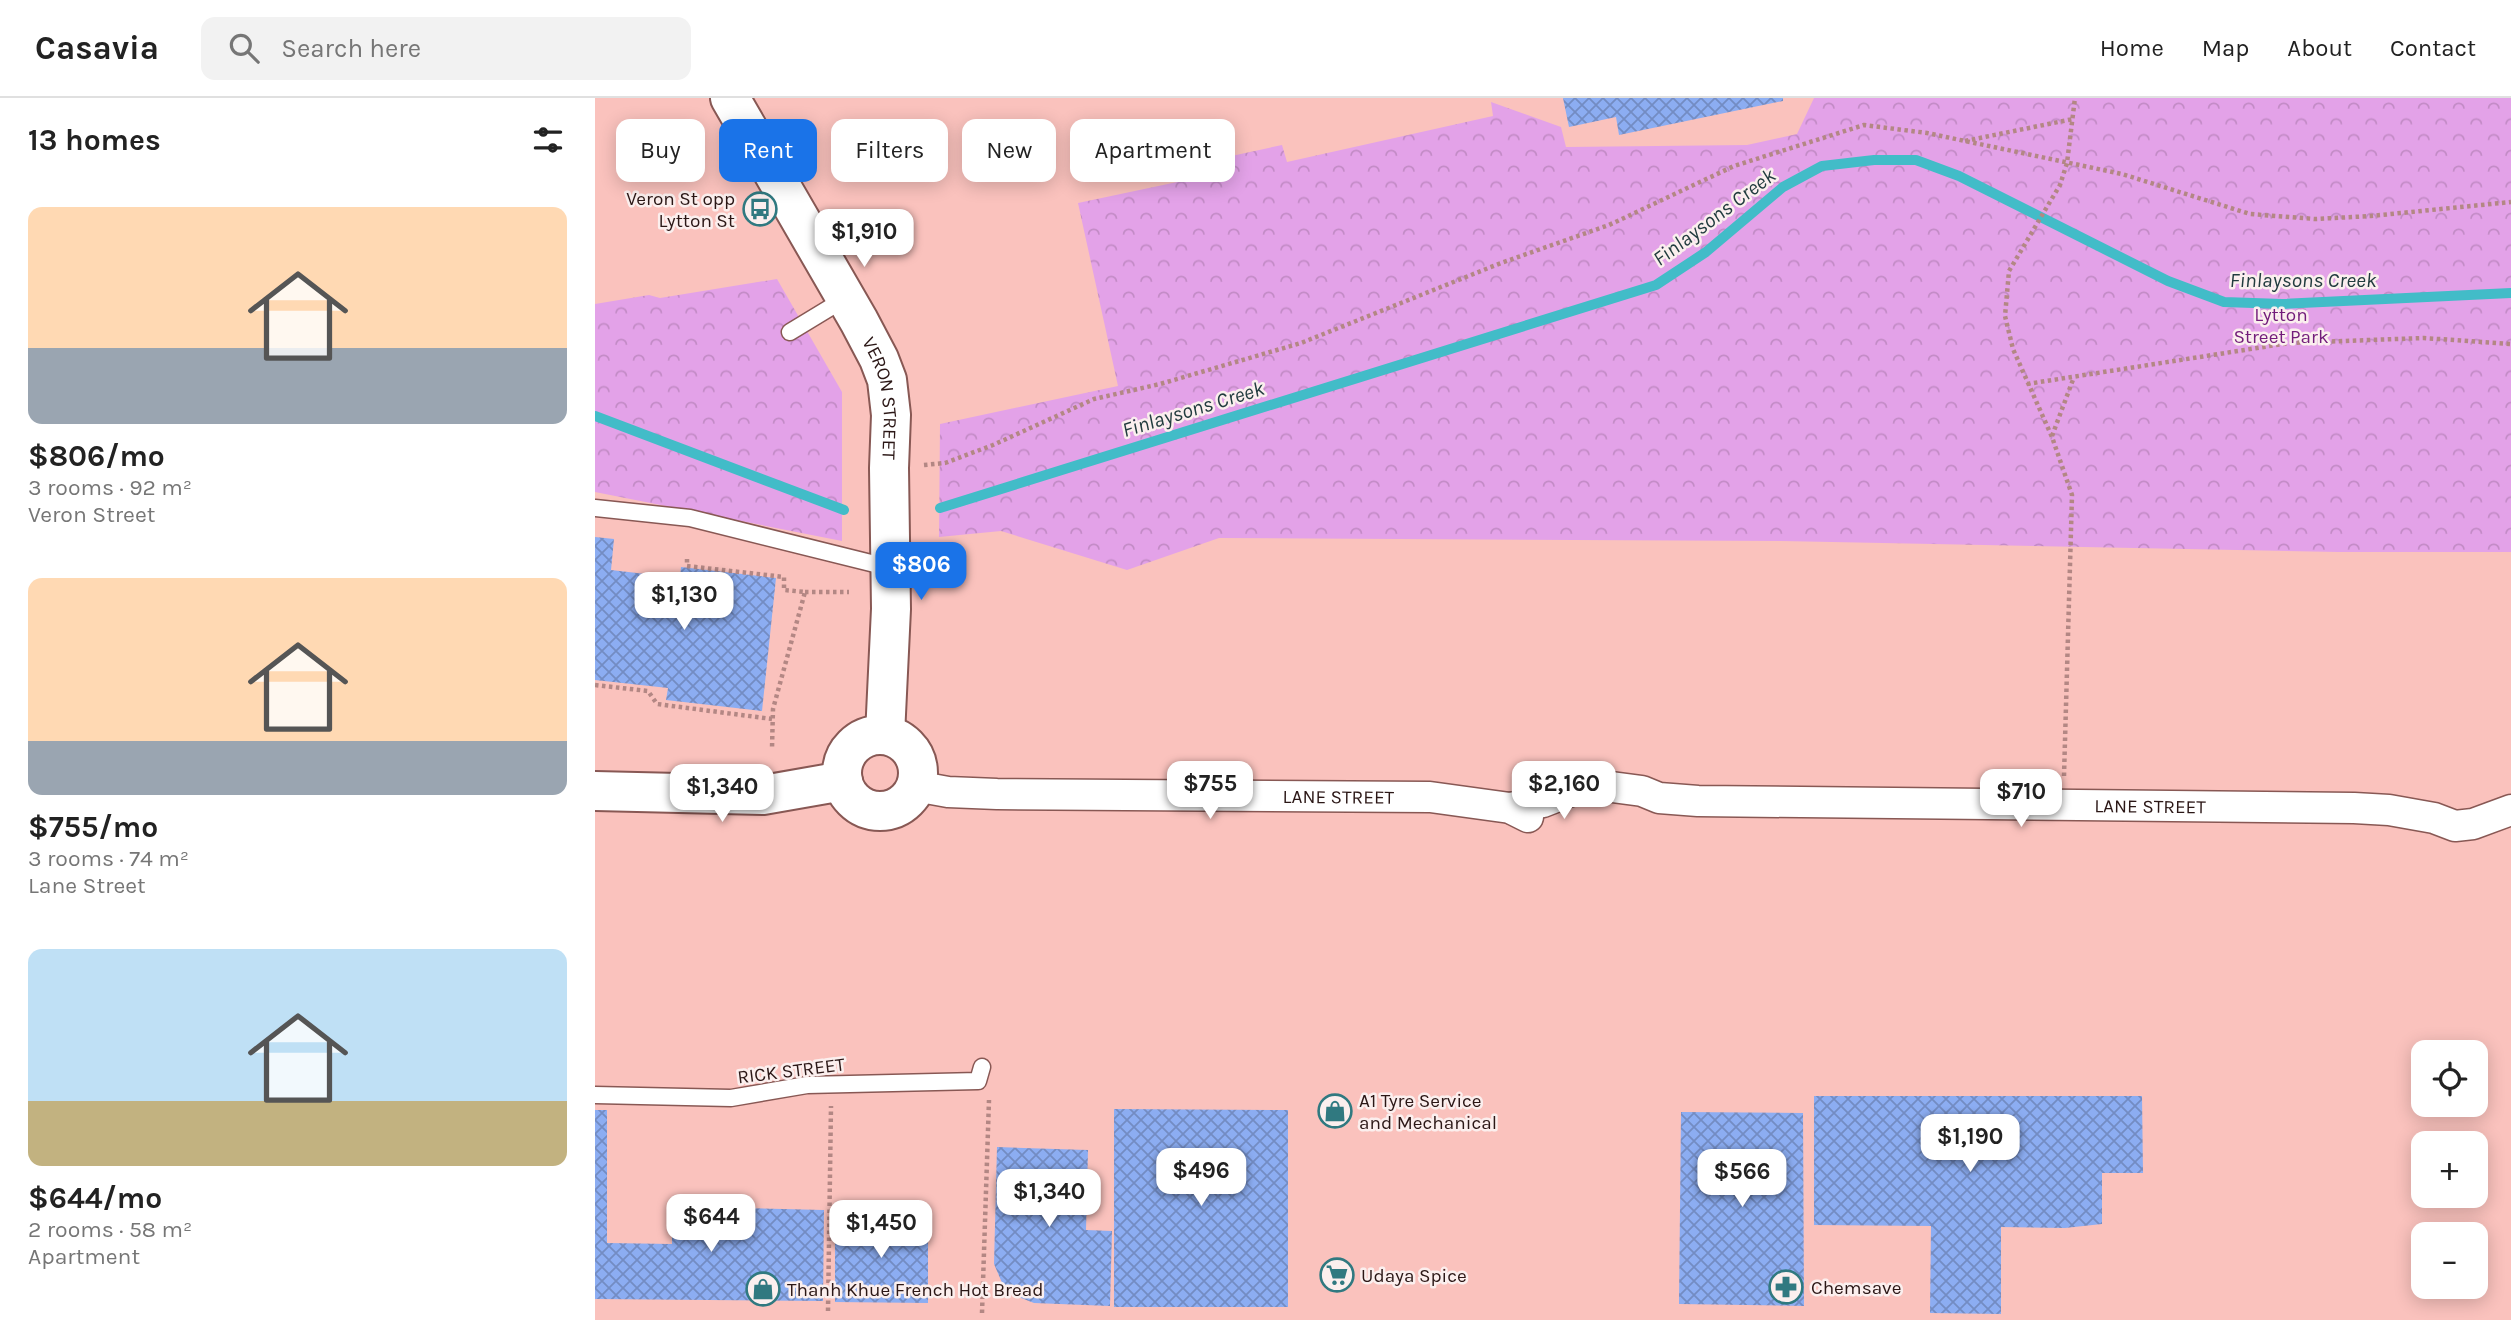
<!DOCTYPE html>
<meta charset="utf-8">
<style>
:root{--surface:#fff;--page:#f2f2f2;--text:#222;--muted:#767676;--line:#e0e0e0;--accent:#1a73e8}
body{margin:0;font-family:Karla,sans-serif;background:var(--page);color:var(--text);height:100vh;display:flex;flex-direction:column;font-size:26px;white-space:nowrap}
*{box-sizing:border-box;margin:0}
p{font-size:23px;color:var(--muted)}
.icon{flex:none;width:38px;height:38px;fill:none;stroke:currentColor;stroke-width:2;stroke-linecap:round;stroke-linejoin:round}
.map{position:relative;flex:1;overflow:hidden}
.panel{display:flex;flex-direction:column;background:var(--surface);width:595px}
.panel>*{flex:none}
.banner{position:absolute;left:21px;top:21px;width:665px;height:63px;display:flex;gap:14px}
.tools{position:absolute;left:1816px;top:942px;display:grid;gap:14px}
.tools a{display:grid;place-items:center;width:77px;height:77px;border-radius:14px;background:var(--surface);box-shadow:0 4px 18px #0003;font-size:35px}
.price{position:absolute;translate:-50% -60px;padding:0 16px;border-radius:14px;background:#fff;color:#222;font-size:23px;line-height:46px;filter:drop-shadow(0 2px 4px #0008)}
.price::after{content:'';position:absolute;left:50%;top:42px;width:21px;height:16px;margin-left:-10px;background:inherit;clip-path:polygon(0 0,100% 0,50% 100%)}
.price.on{background:var(--accent);color:#fff}
ul{padding:0;list-style:none}
li{display:grid;align-content:center;gap:14px;height:371px;padding:0 28px}
li span{display:grid;place-items:center;height:217px;border-radius:14px;color:#555}
li>.icon{margin-inline-start:auto}
span .icon{width:126px;height:126px;fill:#fffc;stroke-width:1}
li b{font-size:30px}
h2{display:flex;justify-content:space-between;align-items:center;height:84px;padding:0 28px;font-size:30px}
.pill{padding:0 24px;border-radius:14px;background:var(--surface);box-shadow:0 4px 18px #0003;font-size:24px;line-height:63px}
.pill.on{background:var(--accent);color:#fff}
header{display:flex;align-items:center;gap:42px;box-sizing:border-box;height:98px;padding:0 35px;background:var(--surface);border-bottom:2px solid var(--line)}
header strong{font-size:33px}
nav{display:flex;gap:38px;margin-inline-start:auto;font-size:24px}
.search{width:490px;height:63px;background:var(--page);display:flex;align-items:center;gap:18px;box-sizing:border-box;padding:0 24px;border-radius:14px;color:var(--muted);font-size:26px}
main{display:flex;flex:1;min-height:0}
.map>svg:first-child{display:block}
</style>
<header>
<strong>Casavia</strong>
<div class="search"><svg class="icon" aria-label="search" viewBox="0 0 24 24"><circle cx="10" cy="10" r="6"/><path d="M15 15l6 6"/></svg>Search here</div>
<nav><a>Home</a><a>Map</a><a>About</a><a>Contact</a></nav>
</header>
<main>
<section class="panel">
<h2>13 homes<svg class="icon" aria-label="filters" viewBox="0 0 24 24"><path d="M4 7h16M4 17h16"/><circle cx="9" cy="7" r="2"/><circle cx="15" cy="17" r="2"/></svg></h2>
<ul>
<li><span style="background:linear-gradient(#ffd9b3 65%,#9aa5b1 0)"><svg class="icon" aria-label="home" viewBox="0 0 24 24"><path d="M3 11l9-7 9 7M6 9v11h12V9"/></svg></span><div><b>$806/mo</b><p>3 rooms · 92 m²</p><p>Veron Street</p></div></li>
<li><span style="background:linear-gradient(#ffd9b3 75%,#9aa5b1 0)"><svg class="icon" aria-label="home" viewBox="0 0 24 24"><path d="M3 11l9-7 9 7M6 9v11h12V9"/></svg></span><div><b>$755/mo</b><p>3 rooms · 74 m²</p><p>Lane Street</p></div></li>
<li><span style="background:linear-gradient(#bfe0f5 70%,#c2b280 0)"><svg class="icon" aria-label="home" viewBox="0 0 24 24"><path d="M3 11l9-7 9 7M6 9v11h12V9"/></svg></span><div><b>$644/mo</b><p>2 rooms · 58 m²</p><p>Apartment</p></div></li>
</ul>
</section>
<div class="map">
<svg width="1916" height="1222" viewBox="0 0 1916 1222">
<defs>
<pattern id="park-crowns" width="20" height="18" patternUnits="userSpaceOnUse" patternTransform="scale(1.75)"><rect width="20" height="18" fill="#e3a2e8"/><path d="M2 6a3 3 0 1 1 6 0M12 15a3 3 0 1 1 6 0" fill="none" stroke="#c38bc6"/></pattern>
<pattern id="building-cross-hatch" width="8" height="8" patternUnits="userSpaceOnUse" patternTransform="scale(1.75)"><rect width="8" height="8" fill="#8cadf2"/><path d="M0 0l8 8M0 8l8-8" fill="none" stroke="#738cc3"/></pattern>
</defs>
<rect width="100%" height="100%" fill="#fac2bd"/>
<path fill="url(#park-crowns)" d="M1219,0H1916V454H1743L1186,443L624,440L532,472L406,433L344,439L345,326L523,288L483,105L620,76L618,62L687,47L692,64L898,18L896,4L966,29L971,49L1152,47L1202,36Z
M182,181L247,294V443L0,394V206L54,197L65,200Z"/>
<g fill="none" stroke-linecap="round" stroke-linejoin="round">
<path stroke="#42bcc8" stroke-width="10" d="M0,318L249,412
M345,410L1061,187L1111,154L1188,89L1227,68L1279,62H1321L1364,78L1573,183L1629,204L1687,206L1916,195"/>
</g>
<path fill="url(#building-cross-hatch)" d="M968,0H1188V3L1024,37L1021,19L974,29Z
M0,439L19,441L16,472L85,480L86,469L181,480L167,613L71,602L73,590L0,582Z
M1219,998H1547L1548,1075H1507V1126L1470,1130L1406,1129V1216L1335,1215L1336,1128L1219,1127Z
M519,1011L693,1012V1209H519Z
M0,1012H12V1145L77,1146V1131H146L145,1110L229,1112L228,1203L0,1201Z
M1086,1014L1208,1015L1209,1208L1084,1206Z
M402,1049L493,1052L491,1132L517,1133L515,1208L439,1205L411,1194L399,1166Z
M240,1118L333,1119V1205L240,1204Z"/>
<g fill="none" stroke-linecap="round" stroke-linejoin="round">
<defs>
<path id="service" d="M195,234L251,200
M0,410L95,420L296,470
M0,997L136,1000L212,987L383,983L387,969"/>
<g id="minor">
<path id="s1" d="M320,688L353,694L402,696L835,699L915,710L933,719"/>
<path id="s2" d="M915,710L948,704L994,686L1047,693L1064,700L1103,703L1759,710L1794,712L1839,720L1860,728L1878,726L1916,712"/>
</g>
<g id="tertiary">
<path id="s3" d="M135,0L264,223L284,261L292,282L296,317L294,370L296,511L290,637"/>
<circle cx="285" cy="675" r="38"/>
<path d="M0,693L168,697L248,683"/>
</g>
</defs>
<use href="#service" stroke="#885854" stroke-width="19"/>
<use href="#minor" stroke="#885854" stroke-width="33"/>
<use href="#tertiary" stroke="#885854" stroke-width="42"/>
<path stroke="#b38784" stroke-width="4.5" stroke-dasharray="3.5 3.5" stroke-linecap="butt" d="M1370,43L1478,21
M1432,286L1694,245L1829,240L1916,246
M1457,338L1479,279
M329,367L350,365L398,347L499,301L565,286L706,245L906,165L1014,127L1139,68L1269,27L1332,35L1527,76L1655,116L1720,121L1776,118L1916,104
M92,461V468L189,479V492L210,494L178,611L177,650
M210,494H254
M0,587L53,593L62,606L177,621
M1469,678L1477,397L1457,339L1418,251L1410,218L1414,173L1465,87L1472,65L1480,0
M233,1213L236,1008
M387,1215L394,1002"/>
<use href="#service" stroke="#fff" stroke-width="16"/>
<use href="#minor" stroke="#fff" stroke-width="30"/>
<use href="#tertiary" stroke="#fff" stroke-width="38"/>
</g>
<defs>
<symbol id="bus-ring" viewBox="-11 -11 22 22"><circle r="9.5" fill="#fbefee" stroke="#307980" stroke-width="1.5"/><path d="M-5-6H5V4H4V6H2V4H-2V6H-4V4H-5ZM-3.5-4V0h7V-4ZM-3.5 1.2v1.5H-2V1.2ZM2 1.2v1.5H3.5V1.2Z" fill="#307980"/></symbol>
<symbol id="shop-ring" viewBox="-11 -11 22 22"><circle r="9.5" fill="#fbefee" stroke="#307980" stroke-width="1.5"/><path d="M-5-2.5h2.3a2.7 3.5 0 0 1 5.4 0H5L5.5 6h-11ZM-1.5-2.5h3a1.5 2.3 0 0 0-3 0Z" fill="#307980"/></symbol>
<symbol id="supermarket-ring" viewBox="-11 -11 22 22"><circle r="9.5" fill="#fbefee" stroke="#307980" stroke-width="1.5"/><path d="M-6-5.5h2.5l.6 2H6L4.5 2H-2.5L-4.4-4H-6ZM-1.5 3.2a1.3 1.3 0 1 0 .1 0ZM3 3.2a1.3 1.3 0 1 0 .1 0Z" fill="#307980"/></symbol>
<symbol id="pharmacy-ring" viewBox="-11 -11 22 22"><circle r="9.5" fill="#fbefee" stroke="#307980" stroke-width="1.5"/><path d="M-2-6h4v4h4v4h-4v4h-4v-4h-4v-4h4Z" fill="#307980"/></symbol>
</defs>
<g fill-rule="evenodd">
<use href="#bus-ring" x="146" y="92" width="38" height="38"/>
<use href="#shop-ring" x="721" y="994" width="38" height="38"/>
<use href="#supermarket-ring" x="723" y="1158" width="38" height="38"/>
<use href="#pharmacy-ring" x="1172" y="1170" width="38" height="38"/>
<use href="#shop-ring" x="149" y="1172" width="38" height="38"/>
</g>
<g text-anchor="middle" stroke-width="5" stroke-linejoin="round" paint-order="stroke">
<g font-size="19" fill="#2b1716" stroke="#fbefee" text-anchor="start">
<text x="140" y="107" text-anchor="end">Veron St opp<tspan x="140" dy="22">Lytton St</tspan></text>
<text x="764" y="1009">A1 Tyre Service<tspan x="764" dy="22">and Mechanical</tspan></text>
<text x="766" y="1184">Udaya Spice</text>
<text x="1216" y="1196">Chemsave</text>
<text x="192" y="1198">Thanh Khue French Hot Bread</text>
</g>
<g font-size="19" fill="#721c7a" stroke="#fbefee">
<text x="1686" y="223">Lytton<tspan x="1686" dy="22">Street Park</tspan></text>
</g>
<g font-size="19" fill="#2b1716" stroke="#fbefee">
<text dy="7" stroke="none"><textPath href="#s3" startOffset="340">VERON STREET</textPath></text>
<text dy="7" stroke="none"><textPath href="#s1" startOffset="424">LANE STREET</textPath></text>
<text dy="7" stroke="none"><textPath href="#s2" startOffset="646">LANE STREET</textPath></text>
<text transform="translate(196 972) rotate(-7)" y="7">RICK STREET</text>
</g>
<g font-size="21" font-style="italic" fill="#223c3f" stroke="#fbefee">
<text transform="translate(1119 119) rotate(-37)" y="7">Finlaysons Creek</text>
<text x="1708" y="189">Finlaysons Creek</text>
<text transform="translate(598 311) rotate(-17)" y="7">Finlaysons Creek</text>
</g>
</g>
</svg>
<div class="tools">
<a><svg class="icon" aria-label="locate" viewBox="0 0 24 24"><circle cx="12" cy="12" r="6"/><path d="M12 2v4M12 18v4M2 12h4M18 12h4"/></svg></a>
<a>+</a>
<a>−</a>
</div>
<b class="price" style="left:269px;top:171px">$1,910</b>
<b class="price on" style="left:326px;top:504px">$806</b>
<b class="price" style="left:89px;top:534px">$1,130</b>
<b class="price" style="left:615px;top:723px">$755</b>
<b class="price" style="left:969px;top:723px">$2,160</b>
<b class="price" style="left:127px;top:726px">$1,340</b>
<b class="price" style="left:1426px;top:731px">$710</b>
<b class="price" style="left:1375px;top:1076px">$1,190</b>
<b class="price" style="left:606px;top:1110px">$496</b>
<b class="price" style="left:1147px;top:1111px">$566</b>
<b class="price" style="left:454px;top:1131px">$1,340</b>
<b class="price" style="left:116px;top:1156px">$644</b>
<b class="price" style="left:286px;top:1162px">$1,450</b>
<div class="banner">
<a class="pill">Buy</a>
<a class="pill on">Rent</a>
<a class="pill">Filters</a>
<a class="pill">New</a>
<a class="pill">Apartment</a>
</div>
</div>
</main>
